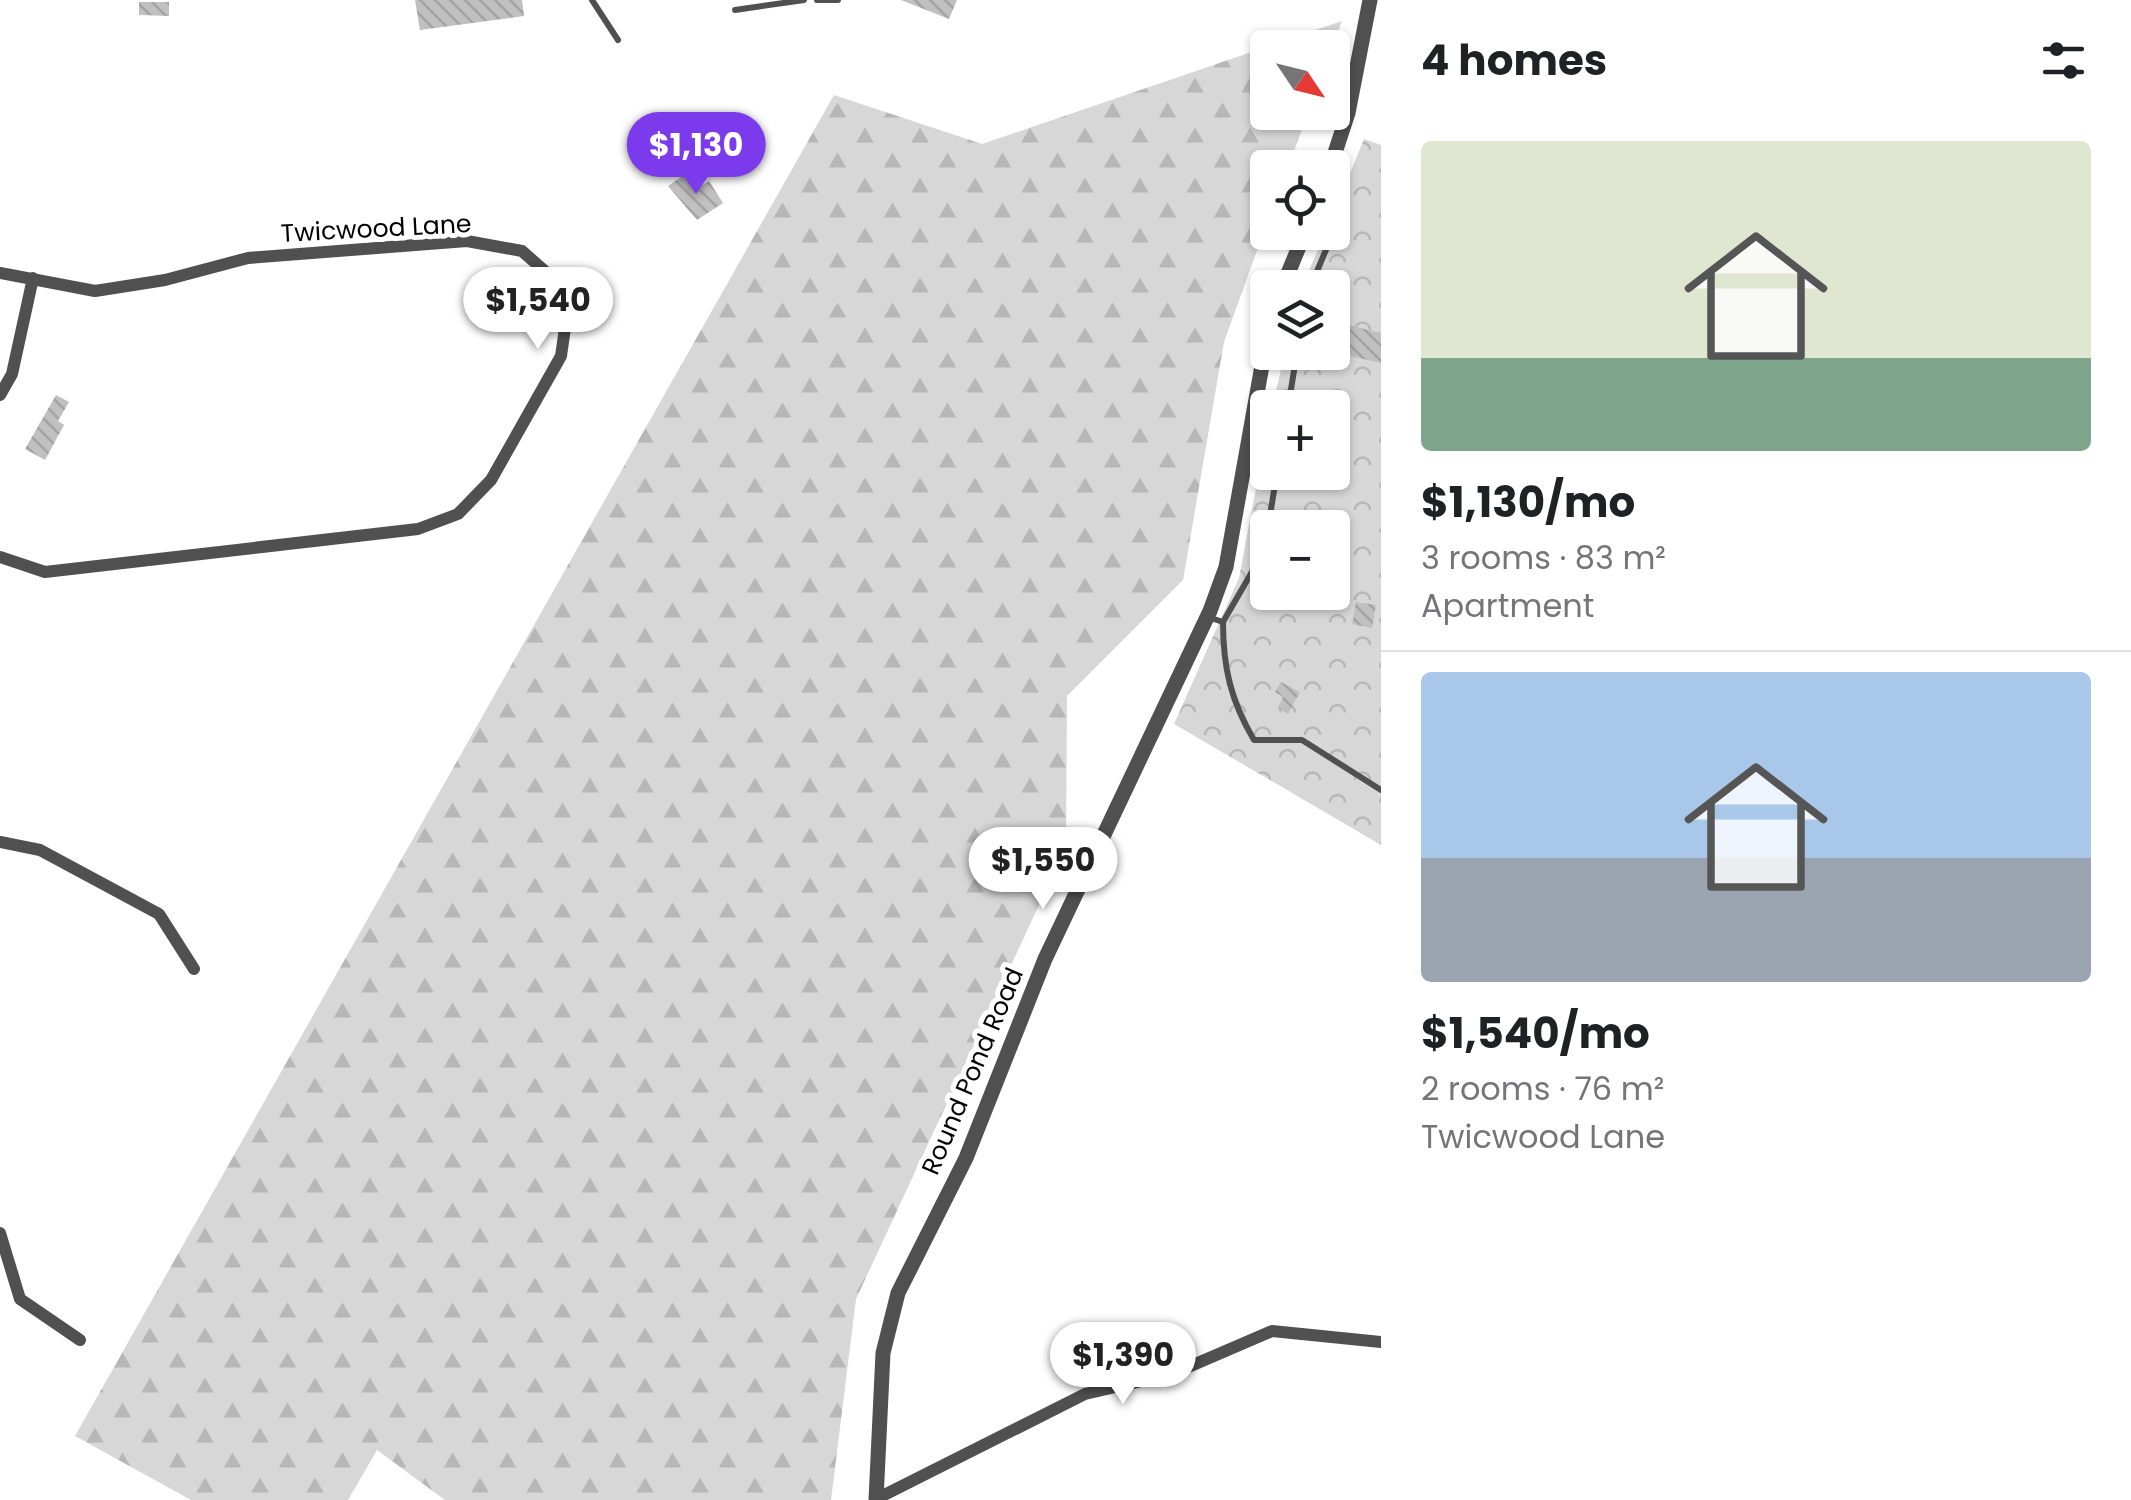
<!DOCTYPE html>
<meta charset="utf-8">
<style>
:root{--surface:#fff;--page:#f6f6f6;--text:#202124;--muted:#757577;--line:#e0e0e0;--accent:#7c3aed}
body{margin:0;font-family:Poppins,sans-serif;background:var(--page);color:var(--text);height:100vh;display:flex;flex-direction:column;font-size:38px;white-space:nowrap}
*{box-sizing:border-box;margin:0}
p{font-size:32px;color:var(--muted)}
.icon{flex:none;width:55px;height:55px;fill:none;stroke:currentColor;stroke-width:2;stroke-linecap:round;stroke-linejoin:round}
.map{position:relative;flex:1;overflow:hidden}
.side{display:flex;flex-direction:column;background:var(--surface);width:750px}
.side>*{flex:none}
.needle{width:65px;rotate:125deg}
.buttons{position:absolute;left:1250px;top:30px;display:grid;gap:20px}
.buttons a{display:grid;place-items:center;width:100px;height:100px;border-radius:10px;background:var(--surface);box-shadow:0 2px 8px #0004;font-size:50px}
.price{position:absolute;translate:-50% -85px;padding:0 22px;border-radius:35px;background:#fff;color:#222;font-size:32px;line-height:65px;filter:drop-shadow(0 2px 5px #0008)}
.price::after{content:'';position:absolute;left:50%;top:60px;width:30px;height:22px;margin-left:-15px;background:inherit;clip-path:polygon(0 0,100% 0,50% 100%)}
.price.on{background:var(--accent);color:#fff}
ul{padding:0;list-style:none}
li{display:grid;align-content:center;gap:20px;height:530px;padding:0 40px}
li+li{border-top:2px solid var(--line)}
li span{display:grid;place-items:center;height:310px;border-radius:10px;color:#555}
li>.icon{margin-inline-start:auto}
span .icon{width:180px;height:180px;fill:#fffc;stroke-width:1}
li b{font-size:42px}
h2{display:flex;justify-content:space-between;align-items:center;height:120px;padding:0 40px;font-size:42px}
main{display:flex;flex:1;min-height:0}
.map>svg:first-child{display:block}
</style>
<main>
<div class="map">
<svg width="1381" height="1500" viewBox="0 0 1381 1500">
<defs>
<pattern id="forest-firs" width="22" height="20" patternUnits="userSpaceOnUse" patternTransform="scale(2.5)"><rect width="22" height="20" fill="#d7d7d7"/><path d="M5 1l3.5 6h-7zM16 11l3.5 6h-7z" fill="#b7b7b7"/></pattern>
<pattern id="park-crowns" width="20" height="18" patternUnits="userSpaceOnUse" patternTransform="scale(2.5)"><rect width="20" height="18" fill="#d7d7d7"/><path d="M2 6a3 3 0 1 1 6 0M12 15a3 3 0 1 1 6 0" fill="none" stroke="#b7b7b7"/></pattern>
<pattern id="building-back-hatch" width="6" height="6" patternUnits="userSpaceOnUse" patternTransform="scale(2.5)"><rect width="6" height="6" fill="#c0c0c0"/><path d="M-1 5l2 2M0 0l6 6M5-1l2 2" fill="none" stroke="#a3a3a3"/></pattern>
</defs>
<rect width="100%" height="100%" fill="#fff"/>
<path fill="url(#forest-firs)" d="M1342,21L1332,47L1268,48V112L1308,113L1288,167L1268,168L1267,223L1224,342L1183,580L1067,696L1066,847L856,1299L831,1500H445L377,1450L348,1500H191L75,1436L834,95L982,144Z"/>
<path fill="url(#park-crowns)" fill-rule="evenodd" d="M1364,139L1381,145V845L1174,724L1239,578L1267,430L1268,472H1332V408L1272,407L1285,353L1332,352V288L1302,287L1325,233L1332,232L1333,215ZM1268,528H1332V592H1268Z"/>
<path fill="url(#building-back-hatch)" d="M415,0H522L524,16L420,30Z
M901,0H957L949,19Z
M139,2H169V16L139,15Z
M684,175L694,190L709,181L723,203L697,220L668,186Z
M1344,324L1381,333V363L1337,353Z
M56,395L69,402L58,421L64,425L45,460L25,449Z
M1356,602L1376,605L1372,628L1352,624Z
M1281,682L1300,692L1288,714L1278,708L1283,697L1275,692Z"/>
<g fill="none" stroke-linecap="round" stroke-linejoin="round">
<path stroke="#505050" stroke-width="6" d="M592,0L618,40
M817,0H838
M735,10L804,0
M1310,288L1346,202L1332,196
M1288,408L1297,352
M1268,528L1277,472
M1208,617L1223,622L1264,551L1268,531
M1223,622C1223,668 1231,701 1254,740H1302L1381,790"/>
<path stroke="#505050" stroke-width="12" d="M0,273L95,291L165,280L248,258L467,241L522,251L556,281L567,314L561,356L491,480L458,514L418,529L45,572L0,557
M0,395L12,374L33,278
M0,842L40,850L159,914L194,969
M0,1233L20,1299L80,1340
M876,1499L1085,1394L1172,1374L1272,1331L1381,1342"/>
<path stroke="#505050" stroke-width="15" d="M1330,168L1348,113L1370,0
M1282,288L1305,232
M876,1500L883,1353L898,1293L966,1158L1045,959L1210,611L1226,567L1268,332"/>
</g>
<g text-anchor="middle" stroke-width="10" stroke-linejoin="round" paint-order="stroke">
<g font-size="25" fill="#000" stroke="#fff">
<text transform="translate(376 228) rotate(-3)" y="9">Twicwood Lane</text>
<text transform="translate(972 1071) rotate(-67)" y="9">Round Pond Road</text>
</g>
</g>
</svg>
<div class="buttons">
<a><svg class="needle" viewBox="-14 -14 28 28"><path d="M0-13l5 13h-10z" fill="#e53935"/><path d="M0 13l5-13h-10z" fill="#757577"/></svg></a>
<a><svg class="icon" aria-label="locate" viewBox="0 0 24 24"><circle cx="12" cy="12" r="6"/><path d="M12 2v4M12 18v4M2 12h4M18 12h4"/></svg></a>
<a><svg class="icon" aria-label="layers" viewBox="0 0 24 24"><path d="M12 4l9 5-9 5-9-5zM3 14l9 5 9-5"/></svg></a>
<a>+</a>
<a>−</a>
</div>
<b class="price on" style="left:696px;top:197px">$1,130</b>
<b class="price" style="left:538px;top:352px">$1,540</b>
<b class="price" style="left:1043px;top:912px">$1,550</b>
<b class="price" style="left:1123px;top:1407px">$1,390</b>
</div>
<section class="side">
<h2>4 homes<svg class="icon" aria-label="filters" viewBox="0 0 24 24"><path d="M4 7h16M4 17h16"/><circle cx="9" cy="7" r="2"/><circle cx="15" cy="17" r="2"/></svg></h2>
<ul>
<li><span style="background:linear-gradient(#dfe7d0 70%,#7fa58c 0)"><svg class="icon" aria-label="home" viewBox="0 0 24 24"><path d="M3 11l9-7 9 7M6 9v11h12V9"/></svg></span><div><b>$1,130/mo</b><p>3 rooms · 83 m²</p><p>Apartment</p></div></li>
<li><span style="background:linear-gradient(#a9c7e8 60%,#9aa5b1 0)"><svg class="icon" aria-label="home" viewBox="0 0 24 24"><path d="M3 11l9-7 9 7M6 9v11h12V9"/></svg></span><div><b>$1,540/mo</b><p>2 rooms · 76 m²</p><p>Twicwood Lane</p></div></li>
</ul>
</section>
</main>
